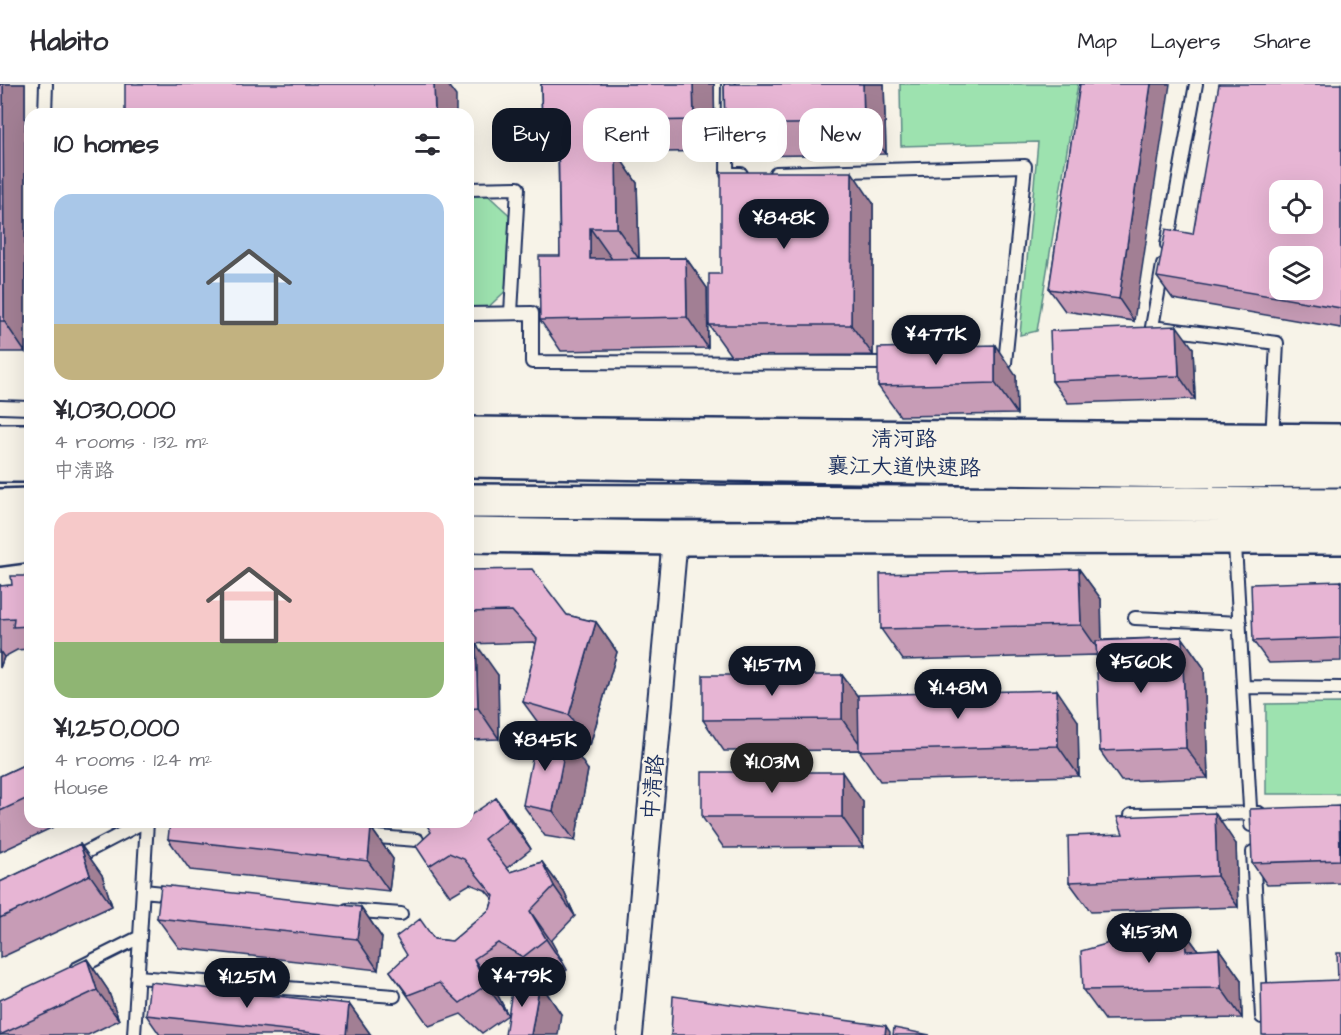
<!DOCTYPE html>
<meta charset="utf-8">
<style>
:root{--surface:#fff;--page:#f7f7f7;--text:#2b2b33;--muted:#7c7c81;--line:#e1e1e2;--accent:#111827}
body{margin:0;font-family:"Architects Daughter","LXGW WenKai TC",sans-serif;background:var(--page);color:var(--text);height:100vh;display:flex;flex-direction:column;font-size:22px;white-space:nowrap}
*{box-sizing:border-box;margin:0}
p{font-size:20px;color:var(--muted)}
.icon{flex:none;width:33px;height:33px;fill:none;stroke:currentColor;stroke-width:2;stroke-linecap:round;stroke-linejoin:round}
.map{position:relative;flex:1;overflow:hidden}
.sheet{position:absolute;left:24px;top:24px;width:450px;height:720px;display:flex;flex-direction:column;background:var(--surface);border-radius:18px;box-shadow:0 6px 24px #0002}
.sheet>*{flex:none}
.banner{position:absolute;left:492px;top:24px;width:570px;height:54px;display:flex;gap:12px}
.buttons{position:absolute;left:1269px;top:96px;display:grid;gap:12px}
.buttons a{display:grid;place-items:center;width:54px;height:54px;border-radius:12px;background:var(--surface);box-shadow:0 6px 24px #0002;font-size:30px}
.price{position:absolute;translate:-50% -51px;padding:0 14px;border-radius:21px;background:var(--accent);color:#fff;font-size:20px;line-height:39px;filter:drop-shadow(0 2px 3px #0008)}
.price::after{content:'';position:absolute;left:50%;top:36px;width:18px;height:14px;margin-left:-9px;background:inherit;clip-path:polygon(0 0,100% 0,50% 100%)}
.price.active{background:#222;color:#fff}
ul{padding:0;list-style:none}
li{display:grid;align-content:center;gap:12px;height:318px;padding:0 30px}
li span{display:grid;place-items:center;height:186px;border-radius:18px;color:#555}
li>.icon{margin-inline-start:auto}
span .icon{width:108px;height:108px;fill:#fffc;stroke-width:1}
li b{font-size:26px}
h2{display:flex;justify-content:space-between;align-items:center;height:72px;padding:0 30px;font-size:26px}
.pill{padding:0 21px;border-radius:18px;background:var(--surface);box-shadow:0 6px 24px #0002;font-size:21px;line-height:54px}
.pill.active{background:var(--accent);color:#fff}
header{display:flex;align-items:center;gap:36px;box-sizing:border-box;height:84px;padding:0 30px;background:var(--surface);border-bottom:2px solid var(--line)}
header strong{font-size:28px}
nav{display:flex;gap:33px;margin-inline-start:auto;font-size:21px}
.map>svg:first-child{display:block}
</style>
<header>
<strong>Habito</strong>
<nav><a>Map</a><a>Layers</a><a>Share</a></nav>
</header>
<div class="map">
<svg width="1341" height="951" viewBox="0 0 1341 951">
<rect width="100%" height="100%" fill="#f7f3e8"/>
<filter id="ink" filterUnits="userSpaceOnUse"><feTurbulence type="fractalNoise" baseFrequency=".0167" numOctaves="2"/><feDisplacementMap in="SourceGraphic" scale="12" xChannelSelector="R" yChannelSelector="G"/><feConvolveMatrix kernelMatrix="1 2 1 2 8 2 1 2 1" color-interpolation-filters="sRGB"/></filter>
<g filter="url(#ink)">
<path fill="#9de2af" stroke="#5c8886" stroke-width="1.5" d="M900,0H1078L1037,247L1020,251L1038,58L901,62Z
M468,105H481L516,137L513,200L482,229L468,230Z
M1341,619V710H1266V620Z"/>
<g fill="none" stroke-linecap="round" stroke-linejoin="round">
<defs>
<path id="service" d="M728,0L727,90H741
M45,30L46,0
M776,89L1025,82L1005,279H993
M468,105L518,104L511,229
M1167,161L1196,0
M1163,181L1152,243L1277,259L1272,356
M468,230L532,229V278L892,279
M0,323L30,324
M1238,453L1235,461L1251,741
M1135,534L1240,539
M1244,603L1341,604
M1131,731L1259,729
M364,752L417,756
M1253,768L1262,933
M71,776L144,738
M143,807L174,810
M347,826L401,830
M76,885L140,853
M137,893L394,912
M134,951L147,738"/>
<path id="minor" d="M630,951L675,454"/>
<path id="primary" d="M468,350L1341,357
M0,442L30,443
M468,451L675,454L1341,453"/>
<path id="trunk" d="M0,357H30
M468,376L1188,387L1341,386
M0,381H30
M468,417L1341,421
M0,422L30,421
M0,465L30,461"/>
</defs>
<use href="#service" stroke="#1b2f5e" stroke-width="16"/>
<use href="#minor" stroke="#1b2f5e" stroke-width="28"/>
<use href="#primary" stroke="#1b2f5e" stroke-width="38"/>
<use href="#trunk" stroke="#1b2f5e" stroke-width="38"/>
<use href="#service" stroke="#f7f3e8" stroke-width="12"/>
<use href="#minor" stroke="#f7f3e8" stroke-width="24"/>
<use href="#primary" stroke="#f7f3e8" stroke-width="33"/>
<use href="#trunk" stroke="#f7f3e8" stroke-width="33"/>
</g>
<path fill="#c79cb6" stroke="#1b2f5e" stroke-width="1.5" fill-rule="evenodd" d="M0,0H25V268H0Z
M541,0H714L715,67L616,69L637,99L639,174H686L707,204L708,264L561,267L540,236L560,172L558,68L542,44Z
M724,0H884L886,70L746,72L725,41Z
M1080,0L1134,237L1065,227L1049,205Z
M1341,0V244L1173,215L1157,193L1193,150Z
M873,119V271L731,272L709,241L721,190Z
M1193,264L1195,315L1068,319L1052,297Z
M1016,292L1017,330L900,332L878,302Z
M1079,485L1101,515L1102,556L1182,553L1204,584L1208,694L1121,697L1100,667L1097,571L903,576L881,545Z
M468,486L567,531L596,538L617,568L590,661L545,648L523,618L536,560L534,558L468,560Z
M30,492V568L28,565L17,566L4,573L0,584V500L1,502L12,501Z
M1341,497V577L1269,579L1253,557Z
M468,560L498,591L499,655L472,656L468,651Z
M842,591L858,613L1078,637L1079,692L880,697L859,666L724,667L703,636Z
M30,678V738H64L0,768V692Z
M588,686L575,757L545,752L523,721Z
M496,714L518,745L531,765L507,784L510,788L542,778L564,808L575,832L551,857L567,886L545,903L542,902L561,930L508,931L482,949L461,930L429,942L390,887L434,855L452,857L490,825L493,815L485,806L470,800L450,812L429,782L468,738ZM520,889L536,898L508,931L495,906Z
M863,718V763L724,764L702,733Z
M1341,725V799L1267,801L1252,779Z
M371,744L393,775L389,807L190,786L168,755Z
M1123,750L1236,760L1238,823L1091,828L1069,798Z
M80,760L102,791L112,822L0,874V798Z
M361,823L382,854L378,886L179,864L157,834Z
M1184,847L1198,866L1219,865L1241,896L1242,934L1105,936L1083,906L1106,860Z
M87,875L108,906L119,936L88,951H0Z
M349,920L371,951H160L146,931Z"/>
<path fill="#a27f94" stroke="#1b2f5e" stroke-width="1.5" d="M3,0H25V268L4,237Z
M434,0H447L456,12V30H435Z
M693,0H714L715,67L694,36Z
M863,0H884L886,70L864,39Z
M1151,0H1170L1134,237L1119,215Z
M588,38L609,69L588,68Z
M616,68L637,99L639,175L617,144Z
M852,88L873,119V271L851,241Z
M590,144L612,175H590Z
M686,174L707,204L708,264L687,233Z
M1177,242L1193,264L1195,315L1179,292Z
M995,261L1016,292L1017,330L995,299Z
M1079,485L1101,515L1102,571L1081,541Z
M596,538L617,568L590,661L569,631Z
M1182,553L1204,584L1208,694L1186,664Z
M476,560L498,591L499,655L478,624Z
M0,567L4,573L0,584Z
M842,591L864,621V666L842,635Z
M1057,606L1078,637L1079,692L1058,662Z
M567,655L588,686L575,757L553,727Z
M842,688L863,718V763L842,733Z
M496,714L518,745L531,765L509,735Z
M1339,722L1341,725V777L1340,776Z
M1215,729L1236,760L1238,823L1217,792Z
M371,744L393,775L389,807L368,777Z
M80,760L102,791L112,822L90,791Z
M542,778L564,808L575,832L554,802Z
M361,823L382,854L378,886L357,855Z
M530,827L551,857L567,886L546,855Z
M1184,847L1206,877L1186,867Z
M1219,865L1241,896L1242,934L1221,904Z
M87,875L108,906L119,936L97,906Z
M474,875L495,906L508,931L486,901Z
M540,899L561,930L558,951H531Z
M349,920L371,951H346Z
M886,942L890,948V951H885Z"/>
<path fill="#e7b5d4" stroke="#1b2f5e" stroke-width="1.5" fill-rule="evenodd" d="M0,0H3L4,237H0Z
M125,0H434L435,30H125Z
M541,0H693L694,36L588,38V68H616L617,144H590V175L686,174L687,233L540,236L539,172H560L558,44H542Z
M724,0H863L864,39L725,41Z
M1080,0H1151L1119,215L1049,205Z
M1219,0H1341V224L1157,193L1166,145L1193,150ZM1280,106H1312V140H1280ZM1280,172H1312V206H1280Z
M721,88H852L851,241H709V190H721Z
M1177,242L1179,292L1052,297L1050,247Z
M995,261V299L878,302V264Z
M532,485L567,531L596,538L569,631L523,618L537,555L512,527L468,528V486Z
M1079,485L1081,541L881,545L880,490Z
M11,492H30V542L13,543L14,534L0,535V502L12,501Z
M1341,497V554L1253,557L1251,500Z
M1182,553L1186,664L1100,667L1096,557Z
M468,560H476L478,624L468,625Z
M703,591H842V635L703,636Z
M1057,606L1058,662L859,667L858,611Z
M537,650L567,655L553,727L523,721Z
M30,678V713L0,727V692Z
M702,688H842V733H702Z
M496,714L509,735L484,755L510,788L542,778L554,802L530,827L546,855L523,873L498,859L474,875L486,901L460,919L439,899L408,911L390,887L407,871L396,853L420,835L434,855L452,857L490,825L494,812L464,775L449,769L429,782L416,762L431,748L425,738H468V733Z
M1339,722L1340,776L1252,779L1250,725Z
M1215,729L1217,792L1069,798L1068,752L1123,750L1117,733Z
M170,738H315L371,744L368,777L168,755Z
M80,760L90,791L0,834V798Z
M161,801L361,823L357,855L157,834Z
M1184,847L1186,867L1219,865L1221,904L1083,906L1081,867L1106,860L1118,848Z
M1337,869H1341V951H1262L1261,899L1338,896Z
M87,875L97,906L0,951V916Z
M514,895L540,899L531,951H505Z
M150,898L349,920L346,951H332L146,931Z
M673,912L886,942L885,951H671Z
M894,944L930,951H893Z"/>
</g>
<g text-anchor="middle" stroke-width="4.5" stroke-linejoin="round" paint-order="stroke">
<g font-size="22" fill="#1b2f5e" stroke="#f7f3e8">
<text x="904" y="362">清河路</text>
<text transform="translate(904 382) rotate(1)" y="8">襄江大道快速路</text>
<text transform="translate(652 703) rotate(-85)" y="8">中清路</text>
</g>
</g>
</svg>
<div class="buttons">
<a><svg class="icon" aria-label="locate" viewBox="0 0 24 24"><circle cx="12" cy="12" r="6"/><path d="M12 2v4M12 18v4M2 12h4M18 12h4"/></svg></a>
<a><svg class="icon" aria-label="layers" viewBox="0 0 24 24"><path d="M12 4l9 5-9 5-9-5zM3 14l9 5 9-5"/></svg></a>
</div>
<b class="price" style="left:784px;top:166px">¥848K</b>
<b class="price" style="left:936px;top:282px">¥477K</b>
<b class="price" style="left:1141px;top:610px">¥560K</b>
<b class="price" style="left:772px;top:613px">¥1.57M</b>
<b class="price" style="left:958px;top:636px">¥1.48M</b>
<b class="price" style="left:545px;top:688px">¥845K</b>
<b class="price active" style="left:772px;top:710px">¥1.03M</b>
<b class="price" style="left:1149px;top:880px">¥1.53M</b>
<b class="price" style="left:522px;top:924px">¥479K</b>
<b class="price" style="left:247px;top:925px">¥1.25M</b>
<div class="banner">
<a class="pill active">Buy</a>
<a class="pill">Rent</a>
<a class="pill">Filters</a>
<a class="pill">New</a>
</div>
<section class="sheet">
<h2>10 homes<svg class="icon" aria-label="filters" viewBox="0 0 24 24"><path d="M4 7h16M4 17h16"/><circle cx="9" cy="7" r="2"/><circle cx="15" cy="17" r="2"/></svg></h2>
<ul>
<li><span style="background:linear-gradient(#a9c7e8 70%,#c2b280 0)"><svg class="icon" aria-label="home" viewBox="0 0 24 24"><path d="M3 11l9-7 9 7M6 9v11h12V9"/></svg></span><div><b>¥1,030,000</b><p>4 rooms · 132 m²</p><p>中清路</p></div></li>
<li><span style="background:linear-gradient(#f6c9c9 70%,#8fb573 0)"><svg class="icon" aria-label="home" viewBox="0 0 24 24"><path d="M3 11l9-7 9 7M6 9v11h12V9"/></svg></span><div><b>¥1,250,000</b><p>4 rooms · 124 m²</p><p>House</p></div></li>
</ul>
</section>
</div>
